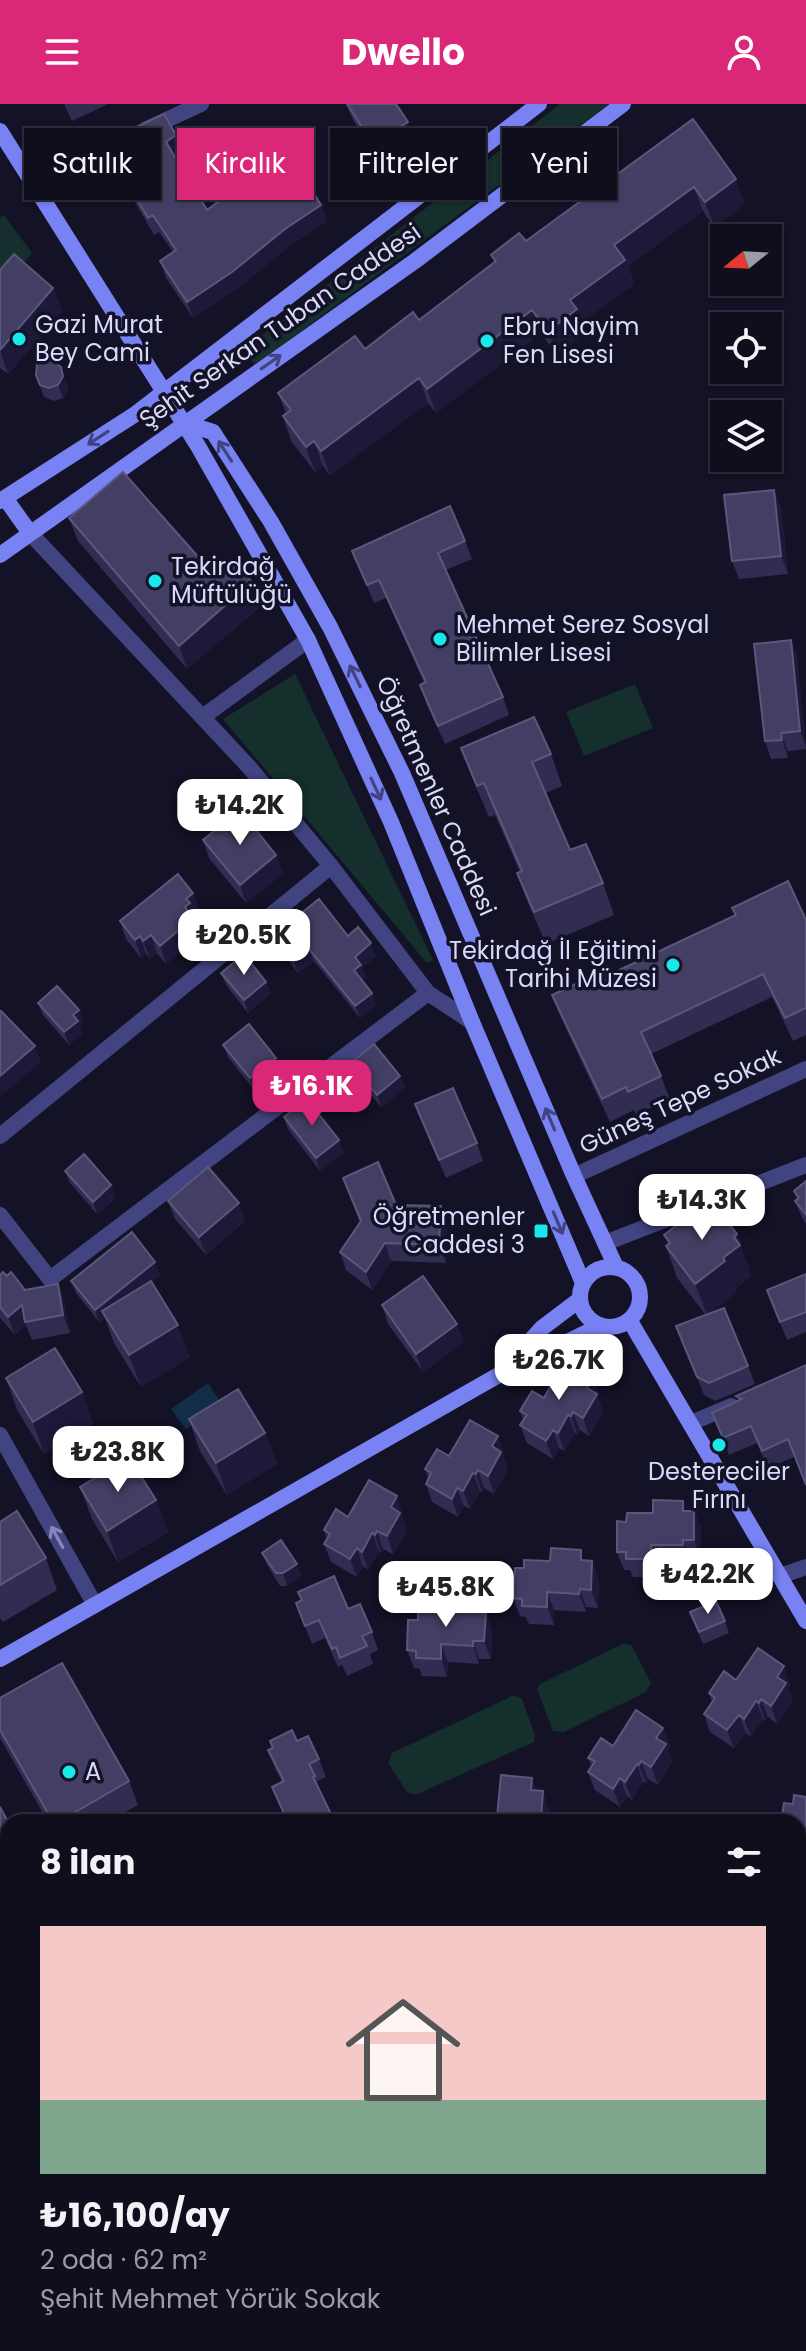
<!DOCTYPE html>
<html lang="tr">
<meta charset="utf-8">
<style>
:root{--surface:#0e0e1c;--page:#1c1c29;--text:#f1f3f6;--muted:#9b9ca3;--line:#2e2e3b;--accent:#db2777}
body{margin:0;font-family:Poppins,sans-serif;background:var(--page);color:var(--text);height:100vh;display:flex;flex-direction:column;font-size:30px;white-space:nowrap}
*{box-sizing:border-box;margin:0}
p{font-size:26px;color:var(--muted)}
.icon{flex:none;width:44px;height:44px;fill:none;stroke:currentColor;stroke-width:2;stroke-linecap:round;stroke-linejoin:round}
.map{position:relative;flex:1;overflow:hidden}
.side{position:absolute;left:0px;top:1710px;width:806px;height:538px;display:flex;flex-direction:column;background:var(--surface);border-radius:24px 24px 0 0;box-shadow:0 2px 6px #0004,0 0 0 2px var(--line)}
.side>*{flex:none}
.banner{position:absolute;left:24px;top:24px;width:758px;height:72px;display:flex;gap:16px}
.needle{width:52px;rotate:252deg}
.buttons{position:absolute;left:710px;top:120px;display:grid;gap:16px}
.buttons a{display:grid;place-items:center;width:72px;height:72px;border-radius:0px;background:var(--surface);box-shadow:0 2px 6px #0004,0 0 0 2px var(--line);font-size:40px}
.price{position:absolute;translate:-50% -68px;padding:0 18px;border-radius:16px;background:#fff;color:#222;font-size:26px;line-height:52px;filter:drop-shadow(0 2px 4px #0008)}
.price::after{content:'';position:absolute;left:50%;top:48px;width:24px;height:18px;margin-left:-12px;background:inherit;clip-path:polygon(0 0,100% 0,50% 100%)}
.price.active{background:var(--accent);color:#fff}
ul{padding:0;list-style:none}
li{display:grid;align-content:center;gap:16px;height:424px;padding:0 40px}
li span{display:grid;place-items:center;height:248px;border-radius:0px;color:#555}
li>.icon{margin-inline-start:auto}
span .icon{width:144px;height:144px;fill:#fffc;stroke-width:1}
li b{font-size:34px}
h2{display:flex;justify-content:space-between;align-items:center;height:96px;padding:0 40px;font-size:34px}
.pill{padding:0 28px;border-radius:0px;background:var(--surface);box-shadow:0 2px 6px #0004,0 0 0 2px var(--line);font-size:28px;line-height:72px}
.pill.active{background:var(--accent);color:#fff}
header{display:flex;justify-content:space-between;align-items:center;height:104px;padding:0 40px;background:var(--accent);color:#fff;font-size:36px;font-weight:700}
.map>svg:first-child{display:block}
</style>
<header><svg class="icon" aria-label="menu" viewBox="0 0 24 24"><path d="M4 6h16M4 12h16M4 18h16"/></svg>Dwello<svg class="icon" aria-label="person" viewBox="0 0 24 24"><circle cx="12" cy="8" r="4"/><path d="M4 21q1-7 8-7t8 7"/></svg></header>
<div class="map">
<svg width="806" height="2247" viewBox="0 0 806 2247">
<rect width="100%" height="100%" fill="#131226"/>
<path fill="#152f2c" d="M560,0H609L255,261L243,246Z
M4,111L32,149L0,186V114Z
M295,570L433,856L427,859L223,615Z
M635,580L653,624L584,652L566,608Z
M625,1539L632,1542L651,1579L646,1588L564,1628L553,1627L537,1585L540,1580Z
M514,1591L522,1595L535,1631L534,1638L415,1691L407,1688L388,1659L392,1649Z"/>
<path fill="#132c48" d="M208,1279L222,1300L186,1325L171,1305Z"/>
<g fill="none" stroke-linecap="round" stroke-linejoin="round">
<path stroke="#414480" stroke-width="16" d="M147,25L201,0
M33,78L119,38
M30,429L249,663L331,762L428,889L472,918
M204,612L308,536
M0,1032L331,762
M574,1072L806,965
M0,1111L50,1175L428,889
M605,1139L806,1061
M691,1319L731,1302
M0,1331L95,1501
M780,1472L806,1463
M798,1799L806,1795
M0,2073L8,2089
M0,2185L8,2178
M86,2240L90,2247"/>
<path stroke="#7982f3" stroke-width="16" d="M0,27L198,342L308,536L391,718L472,918L583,1179
M184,319L213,328L271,418L330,523L402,669L574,1072L616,1163
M5,394L30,429
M0,397L134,311L539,0
M0,451L415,157L623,0
M580 1193a30 30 0 1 1 60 0a30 30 0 1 1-60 0Z
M630,1217L806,1517
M504,1265L542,1224L579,1196
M0,1555L497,1272L600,1222"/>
</g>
<path fill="#312c52" d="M64,0H108L72,17Z
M346,0H396L414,36L379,58L352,14Z
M693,15L745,100L714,123L703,107L628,162L634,180L582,218L586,229L557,251L541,230L436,309L428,299L330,371L323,362L315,368L291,337L283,312L286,310L278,289L365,245L419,216L494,159L491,151L526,137Z
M176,31L182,47L175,52L207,106L321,101L327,117L291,141L238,184L193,214L166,174L160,157L173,148L159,128L154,131L126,83L122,85L104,57L98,41Z
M0,166L53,184L62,207L8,270L0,264Z
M36,271L65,275L68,285L63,294L54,297L44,293Z
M774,386L781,404L788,470L739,475L732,457Z
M69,414L201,456L261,502L187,565L78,437Z
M465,437L472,455L446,466L503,593L509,611L445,640L426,599L420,581L424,579L386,494L374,499L352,447Z
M791,536L797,554L806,645L788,647V654L771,655L765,637Z
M461,644L551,650L562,682L546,689L570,746L603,779L614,811L546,840L529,801L517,769L520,768L495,711L489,713L473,676Z
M203,736L276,751L283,769L246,799L209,754Z
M732,804L806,816V931L793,937L772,893L651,950L661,972L670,995L636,1011L634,1006L610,1018L561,914L552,891L613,869L735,811Z
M200,807L195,811L197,817L195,819L200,832L166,860L157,849L150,855L146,850L141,854L126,835L120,817Z
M274,831L348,832L376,852L362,863L366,873L362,876L372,889L376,901L360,914L314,857L298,869L278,843Z
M221,869L266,878L270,890L248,909L226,881Z
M38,899L79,906L84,918L79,922L82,929L69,941L43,911Z
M223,941L280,966L255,987L228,953Z
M351,959L400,972L405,984L381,1003L355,972Z
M415,1000L477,1039L483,1057L446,1074Z
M284,1013L344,1048L320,1067L288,1025Z
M65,1067L116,1094L97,1110L70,1079Z
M343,1074L396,1101L447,1120L446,1159L391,1157L372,1186L346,1166L340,1148L360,1118Z
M806,1077V1120L802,1114L795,1097L797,1096L794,1087Z
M168,1097L245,1117L206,1151L175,1115Z
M664,1131L749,1162L748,1163L751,1172L735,1185L737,1188L708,1210L748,1262L755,1280L715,1297L704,1291L676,1222L706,1211L677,1174L666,1142L668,1140Z
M806,1170V1228L787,1236L767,1186Z
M0,1171L25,1186L58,1180L64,1198L70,1229L32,1236L26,1221L15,1231L0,1214Z
M160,1171L151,1177L190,1253L141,1283L114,1239L105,1214L99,1218L76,1189L71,1177Z
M382,1201L464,1238L423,1268L388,1220Z
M806,1261L794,1353L768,1364L757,1339L729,1351L712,1309L738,1297L736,1292Z
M593,1273L599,1291L598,1294L603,1308L589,1332L580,1326L577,1330L575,1329L564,1347L559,1344L553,1355L527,1339L520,1321L523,1316L520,1307L544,1294Z
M6,1274L82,1288L93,1320L44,1350L17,1306Z
M189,1315L265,1329L277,1360L227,1391L200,1347Z
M504,1350L503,1352L508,1366L494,1390L484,1384L482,1388L480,1387L470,1405L464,1402L458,1413L432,1398L426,1380L428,1374L425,1365L449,1352Z
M80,1383L156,1396L168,1428L118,1458L92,1415Z
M694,1407L701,1425V1454H689V1459H658L657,1473H633L630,1466H624L617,1448L626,1418L653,1409Z
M403,1410L402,1413L407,1427L393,1450L383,1445L381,1449L379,1447L368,1466L363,1462L357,1473L331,1458L324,1440L327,1435L324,1426L348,1413Z
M0,1418L46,1454L57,1486L3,1518L0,1514Z
M262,1449L301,1472L287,1482H280L267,1461Z
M585,1456L599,1475L598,1504L586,1503V1508L554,1506V1521L529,1520L526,1513L520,1512L513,1494L524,1464L550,1457Z
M475,1497L479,1508L486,1509L492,1527L491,1555H479V1560L448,1558L447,1573L422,1572L420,1565L414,1564L407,1546L418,1516L444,1509Z
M296,1499L348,1505L372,1528L378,1546L370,1550L373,1560L347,1572L342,1561L338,1563L325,1534L312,1540Z
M690,1508L725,1517L729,1529L703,1540Z
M736,1576L790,1580L788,1584L793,1597L777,1620L768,1613L765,1617L763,1615L751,1633L746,1629L734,1644L710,1628L704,1610L712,1598L709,1589Z
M0,1594L129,1677L138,1701L107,1718H48L0,1634Z
M663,1624L670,1642L668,1645L672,1658L658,1681L648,1675L646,1679L643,1678L632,1696L627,1692L620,1703L595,1686L588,1668L592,1663L588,1654L613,1642Z
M270,1637H297L319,1655L326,1673L317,1677L321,1690L331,1710L338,1718H286L272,1683L282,1678L275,1664L268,1646L272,1644Z
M537,1686L549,1705L548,1718H482L497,1713Z
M806,1693V1757L798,1756V1718L793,1700Z
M0,1703L8,1718V1775L0,1780Z
M806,1797V1870L798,1875V1801Z"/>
<path fill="#1d1a39" d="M408,18L414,36L379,58L373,40Z
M176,31L182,47L172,54L166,38Z
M736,75L745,100L714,123L705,98Z
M694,83L703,107L628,162L634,180L582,218L586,229L557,251L548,227L570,196L614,141Z
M321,101L327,117L291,141L238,184L193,214L187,198L285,125Z
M53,184L62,207L8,270L0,246Z
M532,206L541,230L436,309L427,285Z
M61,263L68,285L63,294L58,281Z
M419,274L428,299L330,371L321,347Z
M314,337L323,362L315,368L306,343Z
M774,386L781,404L788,470L781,452Z
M252,478L261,502L187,565L179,542Z
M791,536L797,554L806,643L800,627Z
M781,629L788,647V654L782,636Z
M276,751L283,769L246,799L240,781Z
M193,789L200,807L195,811L197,817L195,819L200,832L166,860L160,842L185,803L186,795Z
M151,831L157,849L150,855L143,837Z
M140,832L146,850L141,854L135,836Z
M371,839L376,852L362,863L366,873L359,878L354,866L355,853Z
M309,845L314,857L298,869L294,857Z
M266,878L270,890L248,909L244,896Z
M372,889L376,901L360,914L355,902Z
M79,906L84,918L79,922L82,929L69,941L64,928L73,911Z
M35,942L41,958L0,993V972Z
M276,954L280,966L255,987L250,974Z
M400,972L405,984L381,1003L377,991Z
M339,1036L344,1048L320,1067L316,1054Z
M111,1081L116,1094L97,1110L93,1098Z
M239,1099L245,1117L206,1151L199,1133Z
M441,1102L447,1120L446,1159L439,1141Z
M737,1130L751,1172L735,1185L737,1188L707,1211L695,1180L723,1154L734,1133Z
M385,1139L391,1157L372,1186L366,1168Z
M155,1158L160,1171L106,1213L102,1207L105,1214L99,1218L95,1206Z
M58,1180L64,1198L70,1229L63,1211Z
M22,1201L26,1221L15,1231L8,1213Z
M457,1220L464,1238L423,1268L416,1250Z
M178,1221L190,1253L141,1283L129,1251Z
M593,1273L599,1291L598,1294L603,1308L589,1332L583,1314L587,1284Z
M82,1288L93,1320L44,1350L33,1318Z
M573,1308L580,1326L577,1330L571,1312Z
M568,1311L575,1329L564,1347L558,1329Z
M553,1326L559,1344L553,1355L546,1337Z
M265,1329L277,1360L227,1391L216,1359Z
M498,1332L504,1350L503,1352L508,1366L494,1390L488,1372L492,1342Z
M478,1366L484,1384L482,1388L476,1370Z
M473,1369L480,1387L470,1405L463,1387Z
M457,1384L464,1402L458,1413L452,1395Z
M397,1392L403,1410L402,1413L407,1427L393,1450L387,1432L391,1403Z
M156,1396L168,1428L118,1458L107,1427Z
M694,1407L701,1425V1454L694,1436Z
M377,1427L383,1445L381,1449L375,1431Z
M372,1429L379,1447L368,1466L362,1448Z
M683,1436L689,1454V1459L683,1441Z
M651,1441L658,1459L657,1473L651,1455Z
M357,1444L363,1462L357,1473L350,1455Z
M592,1457L599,1475L598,1504L591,1486Z
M297,1460L301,1472L287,1482L283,1469Z
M580,1485L586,1503V1508L579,1490Z
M547,1488L554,1506V1521L547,1503Z
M486,1509L492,1527L491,1555L484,1537Z
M473,1537L479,1555V1560L473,1542Z
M441,1540L448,1558L447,1573L441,1555Z
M784,1562L790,1580L788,1584L793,1597L777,1620L771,1602L777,1573Z
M761,1595L768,1613L765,1617L759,1599Z
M756,1597L763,1615L751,1633L744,1615Z
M739,1611L746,1629L734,1644L727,1626Z
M663,1624L670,1642L668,1645L672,1658L658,1681L651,1663L656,1634Z
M641,1657L648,1675L646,1679L639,1661Z
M637,1660L643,1678L632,1696L625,1678Z
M532,1674L539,1692L531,1686Z
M620,1674L627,1692L620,1703L613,1685Z
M543,1687L549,1705L548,1718H542L541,1714Z"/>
<path fill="#433f64" stroke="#5b577c" stroke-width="2" d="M347,0H396L408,18L373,40Z
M164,10L176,31L166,38L207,106L287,46L321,101L285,125L232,168L187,198L160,157L176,146L153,111L148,114L120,67L116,69L98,41Z
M693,15L736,75L705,98L694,83L614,141L625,156L570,196L577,205L548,227L532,206L427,285L419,274L321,347L314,337L306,343L283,312L291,306L278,289L355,232L365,245L413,208L419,216L496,157L491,151L519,129L526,137Z
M14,150L53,184L0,246V166Z
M53,257L61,263L63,272L58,281L49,284L40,281L36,271L37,260Z
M123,368L201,456L227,459L232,455L252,478L179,542L69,414Z
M774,386L781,452L732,457L724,391Z
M450,402L465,437L438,449L503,593L438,622L420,581L426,578L379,476L367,481L352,447Z
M791,536L800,627L781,629L782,636L765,637L754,540Z
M534,613L551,650L532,658L570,746L586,740L603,779L534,808L517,769L522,767L484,679L477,682L461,644Z
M240,706L276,751L240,781L203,736Z
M178,770L193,789L186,795L190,799L185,803L193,814L160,842L151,831L143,837L140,832L135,836L120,817Z
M788,777L806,816V904L785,914L763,870L641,928L661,972L628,988L626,983L602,995L552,891L610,864L613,869L736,811L732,804Z
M319,795L348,832L358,823L371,839L355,853L361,861L354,866L372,889L355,902L309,845L294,857L274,831Z
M244,850L266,878L244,896L221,869Z
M57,882L79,906L73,911L78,917L64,928L38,899Z
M1,907L35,942L0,972V908Z
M249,920L276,954L250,974L223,941Z
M374,940L400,972L377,991L351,959Z
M453,984L477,1039L439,1056L415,1000Z
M307,995L339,1036L316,1054L284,1013Z
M84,1050L111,1081L93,1098L65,1067Z
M378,1058L396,1101L441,1102L439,1141L385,1139L366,1168L340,1148L361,1117L343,1074Z
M208,1063L239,1099L199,1133L168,1097Z
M806,1077V1111L795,1097L799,1094L794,1087Z
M707,1098L715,1108L718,1106L737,1130L734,1133L740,1141L723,1154L725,1157L695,1180L666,1142L670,1139L664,1131Z
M132,1128L155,1158L95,1206L71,1177Z
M3,1168L7,1172L11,1168L25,1186L58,1180L63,1211L25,1218L22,1201L8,1213L0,1203V1171Z
M806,1170V1208L780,1218L767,1186Z
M423,1172L457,1220L416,1250L382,1201Z
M151,1177L178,1221L129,1251L102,1207Z
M724,1204L748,1262L709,1279L697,1273L676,1222Z
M55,1244L82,1288L33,1318L6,1274Z
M565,1257L593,1273L587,1284L597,1290L583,1314L573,1308L571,1312L568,1311L558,1329L553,1326L546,1337L520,1321L527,1311L520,1307L532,1287L544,1294Z
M806,1261V1381L788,1335L762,1347L751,1322L723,1334L712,1309L742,1295L736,1292Z
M238,1285L265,1329L216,1359L189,1315Z
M470,1316L498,1332L492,1342L501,1348L488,1372L478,1366L476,1370L473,1369L463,1387L457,1384L452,1395L426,1380L431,1369L425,1365L437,1345L449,1352Z
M129,1353L156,1396L107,1427L80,1383Z
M369,1376L397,1392L391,1403L400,1409L387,1432L377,1427L375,1431L372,1429L362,1448L357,1444L350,1455L324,1440L330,1430L324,1426L336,1405L348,1413Z
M653,1396L683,1397V1407H694V1436H683V1441H651V1455H626V1448H617V1417L626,1418L627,1409H653Z
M17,1407L46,1454L0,1481V1418Z
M281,1436L297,1460L283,1469H276L262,1449Z
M551,1444L581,1446V1456L592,1457L591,1486L580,1485L579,1490L547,1488V1503L522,1502V1495L513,1494L515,1464H524V1456L550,1457Z
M334,1472L348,1505L360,1500L372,1528L362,1532L367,1542L340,1554L336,1543L332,1545L319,1516L305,1522L296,1499L302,1496L298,1488Z
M445,1496L475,1497L474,1508L486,1509L484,1537H473V1542L441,1540V1555L416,1554V1547L407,1546L408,1516H418V1507L444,1509Z
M716,1497L725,1517L699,1528L690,1508Z
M758,1544L784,1562L777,1573L786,1579L771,1602L761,1595L759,1599L756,1597L744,1615L739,1611L727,1626L704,1610L715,1594L709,1589L724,1567L736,1576Z
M62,1559L129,1677L58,1718H53L0,1626V1594Z
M636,1606L663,1624L656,1634L666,1640L651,1663L641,1657L639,1661L637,1660L625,1678L620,1674L613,1685L588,1668L595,1657L588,1654L601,1634L613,1642Z
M292,1626L297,1637L308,1632L319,1655L309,1660L315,1672L313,1673L331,1710L333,1709L338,1718H288L272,1683L284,1677L268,1646L273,1644L270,1637Z
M501,1671L532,1674L531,1686L543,1687L541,1714L529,1713V1718H482L483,1712L497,1713Z
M794,1691L806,1693V1740L798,1739V1718H781L784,1699L793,1700Z
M0,1703L8,1718V1747L0,1752Z
M806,1797V1847L798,1852V1801Z"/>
<defs><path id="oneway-shaft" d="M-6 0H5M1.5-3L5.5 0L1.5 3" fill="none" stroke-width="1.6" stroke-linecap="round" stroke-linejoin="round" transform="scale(2)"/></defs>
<g stroke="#414482">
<use href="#oneway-shaft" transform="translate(271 258) rotate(-35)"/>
<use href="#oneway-shaft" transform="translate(98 334) rotate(147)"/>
<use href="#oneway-shaft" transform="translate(225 347) rotate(-123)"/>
<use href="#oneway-shaft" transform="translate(355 572) rotate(-116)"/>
<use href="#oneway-shaft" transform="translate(376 685) rotate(65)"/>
<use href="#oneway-shaft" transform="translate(550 1015) rotate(-113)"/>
<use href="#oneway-shaft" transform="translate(558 1119) rotate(67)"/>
</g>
<use stroke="#8688b8" href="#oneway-shaft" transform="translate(57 1433) rotate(-119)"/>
<g fill="#18e8ea" stroke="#131226" stroke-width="3">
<circle cx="19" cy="235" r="8"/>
<circle cx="487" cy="237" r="8"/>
<circle cx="155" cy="477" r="8"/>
<circle cx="440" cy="535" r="8"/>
<circle cx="673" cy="861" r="8"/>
<rect x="533" y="1119" width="16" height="16" rx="4"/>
<circle cx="719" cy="1341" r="8"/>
<circle cx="69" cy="1668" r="8"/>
</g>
<g text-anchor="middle" stroke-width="7" stroke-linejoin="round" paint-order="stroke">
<g font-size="24" fill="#dadafc" stroke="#131226" text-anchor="start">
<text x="35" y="229">Gazi Murat<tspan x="35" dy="28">Bey Cami</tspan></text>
<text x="503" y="231">Ebru Nayim<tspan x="503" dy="28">Fen Lisesi</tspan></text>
<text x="171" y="471">Tekirdağ<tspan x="171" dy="28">Müftülüğü</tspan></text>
<text x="456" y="529">Mehmet Serez Sosyal<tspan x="456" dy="28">Bilimler Lisesi</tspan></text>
<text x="657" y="855" text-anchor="end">Tekirdağ İl Eğitimi<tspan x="657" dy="28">Tarihi Müzesi</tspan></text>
<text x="525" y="1121" text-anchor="end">Öğretmenler<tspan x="525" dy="28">Caddesi 3</tspan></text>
<text x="719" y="1376" text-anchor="middle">Destereciler<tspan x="719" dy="28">Fırını</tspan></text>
<text x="85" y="1676">A</text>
</g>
<g font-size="24" fill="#dadafc" stroke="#131226">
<text transform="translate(280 222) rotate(-35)" y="8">Şehit Serkan Tuban Caddesi</text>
<text transform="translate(436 692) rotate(66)" y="8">Öğretmenler Caddesi</text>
<text transform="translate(680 997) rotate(-25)" y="8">Güneş Tepe Sokak</text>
</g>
</g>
</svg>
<div class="buttons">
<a><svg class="needle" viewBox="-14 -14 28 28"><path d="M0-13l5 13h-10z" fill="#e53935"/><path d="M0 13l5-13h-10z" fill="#9b9ca3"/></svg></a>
<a><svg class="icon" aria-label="locate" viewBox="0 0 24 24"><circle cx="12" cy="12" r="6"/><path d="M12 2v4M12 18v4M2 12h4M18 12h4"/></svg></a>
<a><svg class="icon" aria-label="layers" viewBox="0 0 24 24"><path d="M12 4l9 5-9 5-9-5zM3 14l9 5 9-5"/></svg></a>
</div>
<b class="price" style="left:240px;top:743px">₺14.2K</b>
<b class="price" style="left:244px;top:873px">₺20.5K</b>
<b class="price active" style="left:312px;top:1024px">₺16.1K</b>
<b class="price" style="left:702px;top:1138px">₺14.3K</b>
<b class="price" style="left:559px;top:1298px">₺26.7K</b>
<b class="price" style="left:118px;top:1390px">₺23.8K</b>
<b class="price" style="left:708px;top:1512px">₺42.2K</b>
<b class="price" style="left:446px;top:1525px">₺45.8K</b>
<div class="banner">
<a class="pill">Satılık</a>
<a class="pill active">Kiralık</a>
<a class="pill">Filtreler</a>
<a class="pill">Yeni</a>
</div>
<section class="side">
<h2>8 ilan<svg class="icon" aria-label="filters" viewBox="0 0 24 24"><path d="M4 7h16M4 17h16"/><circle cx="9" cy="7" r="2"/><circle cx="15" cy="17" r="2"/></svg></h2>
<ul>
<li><span style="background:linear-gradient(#f6c9c9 70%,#7fa58c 0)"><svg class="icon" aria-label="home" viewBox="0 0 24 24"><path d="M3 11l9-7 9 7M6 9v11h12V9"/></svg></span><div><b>₺16,100/ay</b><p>2 oda · 62 m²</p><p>Şehit Mehmet Yörük Sokak</p></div></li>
</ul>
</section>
</div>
